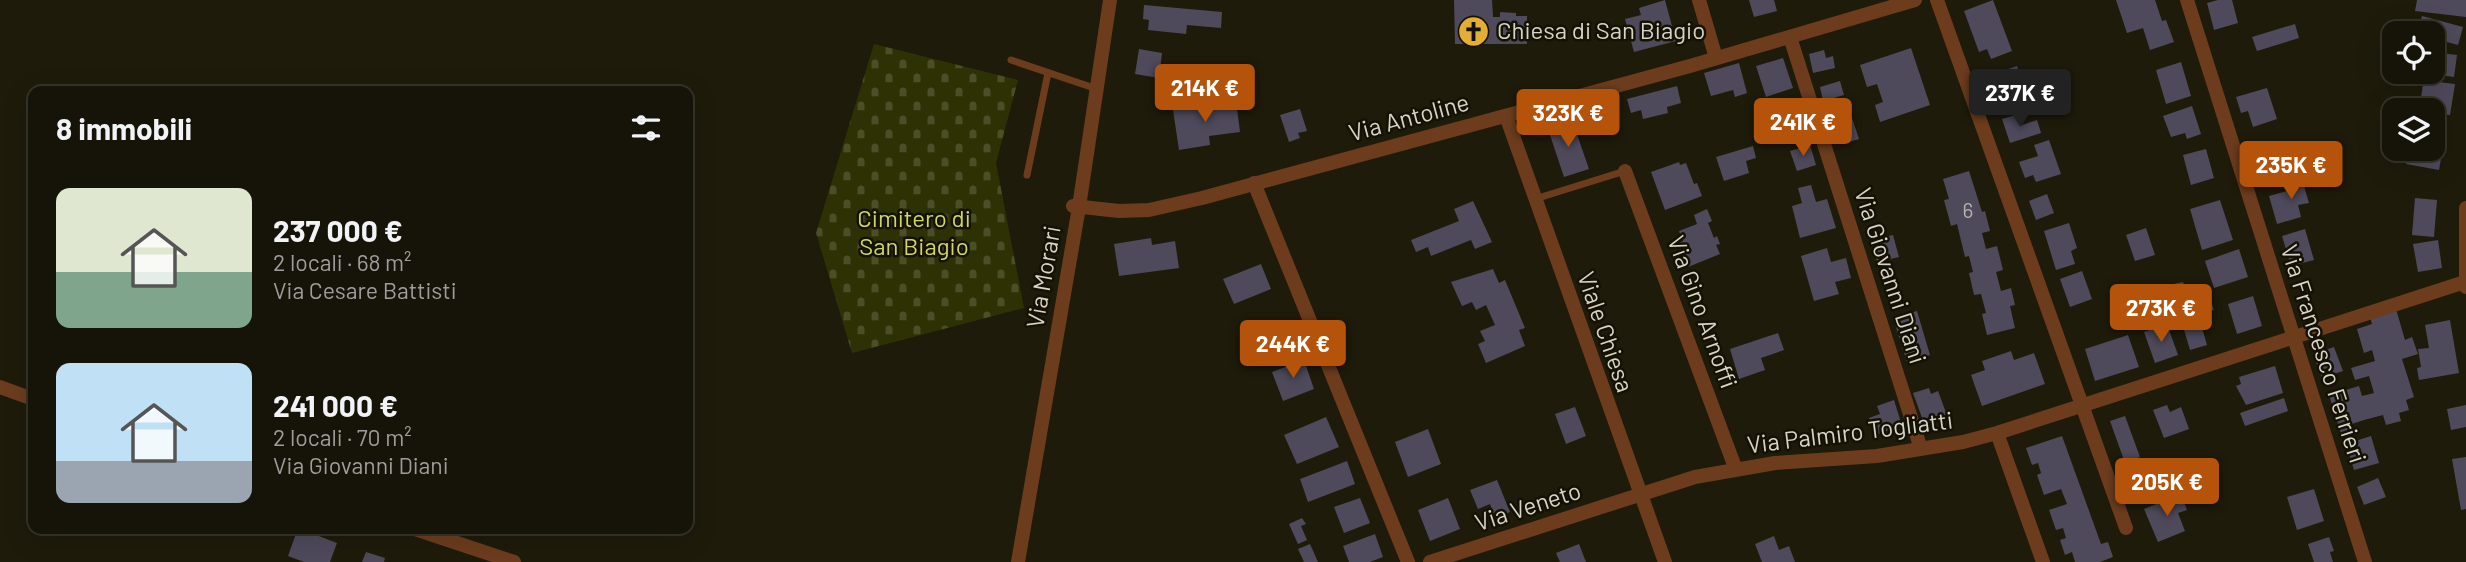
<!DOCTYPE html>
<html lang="it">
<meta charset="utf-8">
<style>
:root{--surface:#161408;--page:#232116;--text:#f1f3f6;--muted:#9e9e9c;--line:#353329;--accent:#b45309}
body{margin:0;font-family:Barlow,sans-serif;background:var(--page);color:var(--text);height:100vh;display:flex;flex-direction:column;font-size:26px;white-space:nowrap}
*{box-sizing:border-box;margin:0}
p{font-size:23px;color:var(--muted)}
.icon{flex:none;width:38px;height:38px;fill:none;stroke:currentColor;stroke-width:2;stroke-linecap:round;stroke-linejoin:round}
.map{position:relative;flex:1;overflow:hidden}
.panel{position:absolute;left:28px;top:86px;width:665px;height:448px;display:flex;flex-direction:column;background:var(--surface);border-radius:14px;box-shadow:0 7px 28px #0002,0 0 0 2px var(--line)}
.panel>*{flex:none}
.buttons{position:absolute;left:2382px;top:21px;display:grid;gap:14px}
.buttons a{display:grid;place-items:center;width:63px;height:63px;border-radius:14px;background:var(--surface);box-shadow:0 7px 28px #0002,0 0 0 2px var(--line);font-size:35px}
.price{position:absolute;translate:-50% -60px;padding:0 16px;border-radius:7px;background:var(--accent);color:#fff;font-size:23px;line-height:46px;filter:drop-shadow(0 2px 4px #0008)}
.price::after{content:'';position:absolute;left:50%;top:42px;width:21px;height:16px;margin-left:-10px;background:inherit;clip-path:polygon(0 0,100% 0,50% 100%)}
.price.on{background:#222;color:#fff}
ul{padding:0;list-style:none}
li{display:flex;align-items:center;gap:21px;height:175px;padding:0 28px}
li span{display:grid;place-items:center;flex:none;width:196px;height:140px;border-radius:14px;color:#555}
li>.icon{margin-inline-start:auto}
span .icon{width:84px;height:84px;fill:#fffc;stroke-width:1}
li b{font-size:30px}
h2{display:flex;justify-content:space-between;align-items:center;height:84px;padding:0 28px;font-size:30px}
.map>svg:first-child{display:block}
</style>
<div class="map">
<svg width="2466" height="562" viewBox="0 0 2466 562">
<defs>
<pattern id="cemetery-stones" width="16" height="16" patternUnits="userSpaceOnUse" patternTransform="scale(1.75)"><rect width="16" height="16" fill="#2e3104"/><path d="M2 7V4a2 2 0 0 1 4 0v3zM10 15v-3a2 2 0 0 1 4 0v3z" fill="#4c4e27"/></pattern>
</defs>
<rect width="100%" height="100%" fill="#1e1b0b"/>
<path fill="url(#cemetery-stones)" d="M874,44L1018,80L996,163L1024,308L852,353L816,233Z"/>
<path fill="#4e4a5b" d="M1454,0H1492L1493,17H1500V12L1516,13V16H1527V44H1455Z
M1665,0L1676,41L1634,52L1625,19L1641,15L1639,8Z
M1749,0H1774L1777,11L1754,17Z
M1993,0L2012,51L1991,59L1987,49L1979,52L1964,11Z
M2116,0H2155L2162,21L2166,20L2174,42L2150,50L2143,28L2127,33Z
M2218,0H2232L2238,23L2214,30L2207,3Z
M2417,0H2466V17L2415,11Z
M1144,5L1222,12L1221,28L1187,25L1186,34L1148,30L1149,20L1143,19Z
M2422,16L2463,27L2458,45L2432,38V33H2417Z
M2295,24L2299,38L2257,51L2252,37Z
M1911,48L1930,105L1880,122L1875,105L1883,102L1877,84L1867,87L1860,65Z
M1139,49L1162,53L1159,78L1135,74Z
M1824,50L1826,58L1833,56L1835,68L1813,73L1809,54Z
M2432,52L2457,55L2454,77L2439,75L2438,82L2455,84L2450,115L2432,113V110H2419L2425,72H2432Z
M1783,58L1793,88L1766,97L1756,66Z
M2181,62L2191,96L2166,104L2156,70Z
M1739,63L1747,93L1735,97L1733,90L1711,96L1704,73Z
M2017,66L2026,93L1997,103L1988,76Z
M1840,81L1844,95L1823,101L1820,87Z
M1677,86L1681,103L1667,107L1668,113L1643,119L1641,110L1631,113L1627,99Z
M2267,88L2277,119L2253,127L2248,111L2241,113L2236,97Z
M1236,101L1240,132L1209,136L1210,145L1179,150L1173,110Z
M1847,103L1859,139L1842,144L1836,125L1831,126L1826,110Z
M2192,106L2201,134L2187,139L2185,133L2171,137L2163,116Z
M1300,109L1307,131L1298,133L1300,138L1289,142L1280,115Z
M2019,114L2022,125L2037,120L2041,133L2010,143L2002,119Z
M1572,120L1589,169L1564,177L1548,129Z
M2432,139L2444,141L2439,170L2406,164L2409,149H2432Z
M2049,140L2061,174L2036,182L2033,175L2025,178L2019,162L2038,156L2034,145Z
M1810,145L1816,165L1797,171L1790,151Z
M1753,146L1756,158L1746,161L1749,173L1724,181L1716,157Z
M2275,147L2284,177L2263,183L2254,154Z
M2206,149L2214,178L2191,185L2183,155Z
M1679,162L1680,165L1686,163L1694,184L1697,183L1702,196L1665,210L1651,172Z
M1969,171L1982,212L1985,211L1990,231L1982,233L1986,249L1997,246L2003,270L1996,272L2001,291L2011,288L2015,305L2010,306L2015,328L1987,335L1982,314L1986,313L1981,294L1974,295L1969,273L1973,272L1969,256L1965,257L1957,224L1951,226L1944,200L1949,199L1943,179Z
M2312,172L2315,183L2304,186L2309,203L2298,205L2301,217L2277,224L2269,196L2301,187L2298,176Z
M1811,185L1816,202L1827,199L1836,228L1800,238L1792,206L1802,203L1798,188Z
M2047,194L2054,213L2036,220L2029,201Z
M2415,198L2437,200L2434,237L2412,235Z
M2220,200L2233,240L2202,250L2190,209Z
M1473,201L1492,242L1475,249L1471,240L1431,256L1428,247L1416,252L1411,240L1459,221L1454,209Z
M1707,209L1712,221L1708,223L1714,238L1717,236L1720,244L1716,245L1720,254L1688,267L1678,243L1683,241L1679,231L1697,224L1694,215Z
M2069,223L2077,248L2071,251L2075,264L2056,270L2044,231Z
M2146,228L2155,255L2135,261L2126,235Z
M2305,229L2314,260L2291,266L2282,236Z
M1893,235L1899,257L1877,262L1871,240Z
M1151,238L1152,245L1175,241L1179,268L1119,276L1114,244Z
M2438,240L2442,268L2418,272L2413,244Z
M1827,248L1831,262L1846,258L1851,278L1835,282L1839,294L1814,301L1801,256Z
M2239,249L2248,277L2214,288L2205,261Z
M1261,264L1271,289L1234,304L1223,279Z
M1493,269L1499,283L1505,280L1525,328L1519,330L1525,346L1486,363L1478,344L1485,341L1480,331L1495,325L1486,305L1476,310L1472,302L1462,306L1451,282Z
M2082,271L2092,299L2070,307L2060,279Z
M2183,282L2188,296L2191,295L2194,306L2211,301L2214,310L2198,314L2207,345L2190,350L2179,313L2164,318L2154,288Z
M2253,296L2262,326L2237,334L2228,304Z
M2396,309L2405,340L2412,337L2418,354L2402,359L2414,397L2406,400L2409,410L2399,413L2401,421L2386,425L2383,415L2364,420L2352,424L2355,432L2342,437L2329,395L2359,386L2362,396L2374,393L2369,376L2355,380L2351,368L2375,361L2372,350L2364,353L2357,329L2372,324L2370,317Z
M1917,311L1930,355L1907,362L1893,318Z
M2450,320L2459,373L2419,380L2417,368L2421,367L2418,349L2429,348L2425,325Z
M1285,321L1296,347L1264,360L1263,356L1257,358L1250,341L1256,338L1254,333Z
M2167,324L2178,355L2155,363L2144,332Z
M1778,333L1784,350L1761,358L1765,370L1739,379L1730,349Z
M2128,335L2139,367L2095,381L2085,349Z
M2334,347L2343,371L2322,378L2313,354Z
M2011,351L2014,360L2034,353L2045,384L1982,406L1971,375L1985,370L1982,361Z
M1304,360L1314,389L1283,401L1272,372Z
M2275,366L2283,393L2246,405L2236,386L2241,384L2239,377Z
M1929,388L1931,394L1938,391L1948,418L1925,426L1913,393Z
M2284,398L2288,411L2245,426L2240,413Z
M1894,400L1902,426L1875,435L1869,418L1880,414L1877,406Z
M2167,405L2170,412L2181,407L2189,429L2164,438L2153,410Z
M2466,405V427L2451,430L2447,409Z
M1575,407L1586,436L1566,444L1555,414Z
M2125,416L2140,457L2125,463L2110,421Z
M1326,417L1339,447L1297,464L1284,435Z
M1428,429L1441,464L1408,477L1395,442Z
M2062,436L2101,544L2108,542L2113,557L2100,562H2075L2072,552L2065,555L2060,540L2066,538L2063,528L2056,530L2049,510L2067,504L2061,489L2044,495L2037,475L2041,473L2038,463L2032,465L2026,448Z
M2371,436L2379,463L2354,470L2346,444Z
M2466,457V509L2461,510L2452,459Z
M1347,461L1355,484L1308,502L1300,479Z
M2378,478L2386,497L2364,505L2357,487Z
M1497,480L1510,512L1495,518L1490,504L1478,509L1470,490Z
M2314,489L2324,521L2297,530L2287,497Z
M2181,494L2187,510L2178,513L2185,531L2158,542L2144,509Z
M1360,498L1370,523L1344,533L1334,507Z
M1448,498L1460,529L1430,541L1418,510Z
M1302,518L1306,524L1301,526L1307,540L1298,544L1289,524Z
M298,528L337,543L330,562H304L288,556Z
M1375,534L1383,557L1370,562H1349L1343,546Z
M1774,536L1779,550L1789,546L1795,562H1762L1755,544Z
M2329,537L2334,551L2330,552L2333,562H2314L2308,544Z
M1310,544L1318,562H1304L1298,549Z
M1579,544L1586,562H1560L1556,553Z
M366,552L385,558L384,562H362Z"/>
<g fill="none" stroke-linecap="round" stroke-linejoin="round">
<path stroke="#6c3c1d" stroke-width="7" d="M1011,60L1097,89
M1027,175L1048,73
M1535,199L1625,171"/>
<path stroke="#6c3c1d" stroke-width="14" d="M1699,0L1716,58
M1937,0L2126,528
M2187,0L2365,562
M1790,37L1921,449
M1506,116L1665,562
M1625,171L1736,470
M1254,183L1408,562
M1073,206L1119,211L1149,210L1202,198L1690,66L1915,0
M2466,208V287
M0,387L33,399
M1997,433L2043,562
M412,528L514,562
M1018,562L1079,207L1110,0
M1430,562L1695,477L1775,463L1877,456L1963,442L1997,433L2465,282"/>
</g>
<defs>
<symbol id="church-disc" viewBox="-11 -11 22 22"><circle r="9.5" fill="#e4ae35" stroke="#151204"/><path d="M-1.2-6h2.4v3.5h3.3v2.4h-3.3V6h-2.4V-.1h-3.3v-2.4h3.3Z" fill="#111"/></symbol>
</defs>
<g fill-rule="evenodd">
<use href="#church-disc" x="1456" y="14" width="35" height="35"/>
</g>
<g text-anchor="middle" stroke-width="5" stroke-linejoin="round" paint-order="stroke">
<g font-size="21" fill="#b5b2ae">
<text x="1968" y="218">6</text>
</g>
<g font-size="24" fill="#d7d4ca" stroke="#151204" text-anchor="start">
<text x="1497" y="39">Chiesa di San Biagio</text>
</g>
<g font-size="24" fill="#d7d4ca" stroke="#151204">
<text transform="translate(1409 118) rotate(-15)" y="8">Via Antoline</text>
<text transform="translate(1890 276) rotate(72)" y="8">Via Giovanni Diani</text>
<text transform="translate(1044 277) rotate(-80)" y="8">Via Morari</text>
<text transform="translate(1702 312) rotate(70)" y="8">Via Gino Arnoffi</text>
<text transform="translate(1605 332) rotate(71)" y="8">Viale Chiesa</text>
<text transform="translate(2323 354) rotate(72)" y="8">Via Francesco Ferrieri</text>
<text transform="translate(1850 433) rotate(-7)" y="8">Via Palmiro Togliatti</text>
<text transform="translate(1528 507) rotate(-18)" y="8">Via Veneto</text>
</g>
<g font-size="24" fill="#d0d95b" stroke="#151204">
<text x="914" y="227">Cimitero di<tspan x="914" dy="28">San Biagio</tspan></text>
</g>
</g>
</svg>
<div class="buttons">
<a><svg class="icon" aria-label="locate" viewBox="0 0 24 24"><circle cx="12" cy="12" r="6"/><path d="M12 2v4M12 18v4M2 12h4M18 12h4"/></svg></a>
<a><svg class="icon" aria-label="layers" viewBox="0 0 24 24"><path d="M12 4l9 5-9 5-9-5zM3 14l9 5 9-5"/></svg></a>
</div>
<b class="price" style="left:1205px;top:124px">214K €</b>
<b class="price on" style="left:2020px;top:129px">237K €</b>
<b class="price" style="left:1568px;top:149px">323K €</b>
<b class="price" style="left:1803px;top:158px">241K €</b>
<b class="price" style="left:2291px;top:201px">235K €</b>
<b class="price" style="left:2161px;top:344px">273K €</b>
<b class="price" style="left:1293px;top:380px">244K €</b>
<b class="price" style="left:2167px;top:518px">205K €</b>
<section class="panel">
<h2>8 immobili<svg class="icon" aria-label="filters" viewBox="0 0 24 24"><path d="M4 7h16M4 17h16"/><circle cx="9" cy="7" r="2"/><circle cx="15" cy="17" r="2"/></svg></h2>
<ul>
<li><span style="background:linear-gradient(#dfe7d0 60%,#7fa58c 0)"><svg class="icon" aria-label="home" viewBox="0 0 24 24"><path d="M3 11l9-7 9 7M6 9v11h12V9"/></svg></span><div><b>237 000 €</b><p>2 locali · 68 m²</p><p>Via Cesare Battisti</p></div></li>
<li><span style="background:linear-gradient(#bfe0f5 70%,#9aa5b1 0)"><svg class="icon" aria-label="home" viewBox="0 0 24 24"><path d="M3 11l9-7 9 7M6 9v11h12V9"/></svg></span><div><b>241 000 €</b><p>2 locali · 70 m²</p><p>Via Giovanni Diani</p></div></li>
</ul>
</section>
</div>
